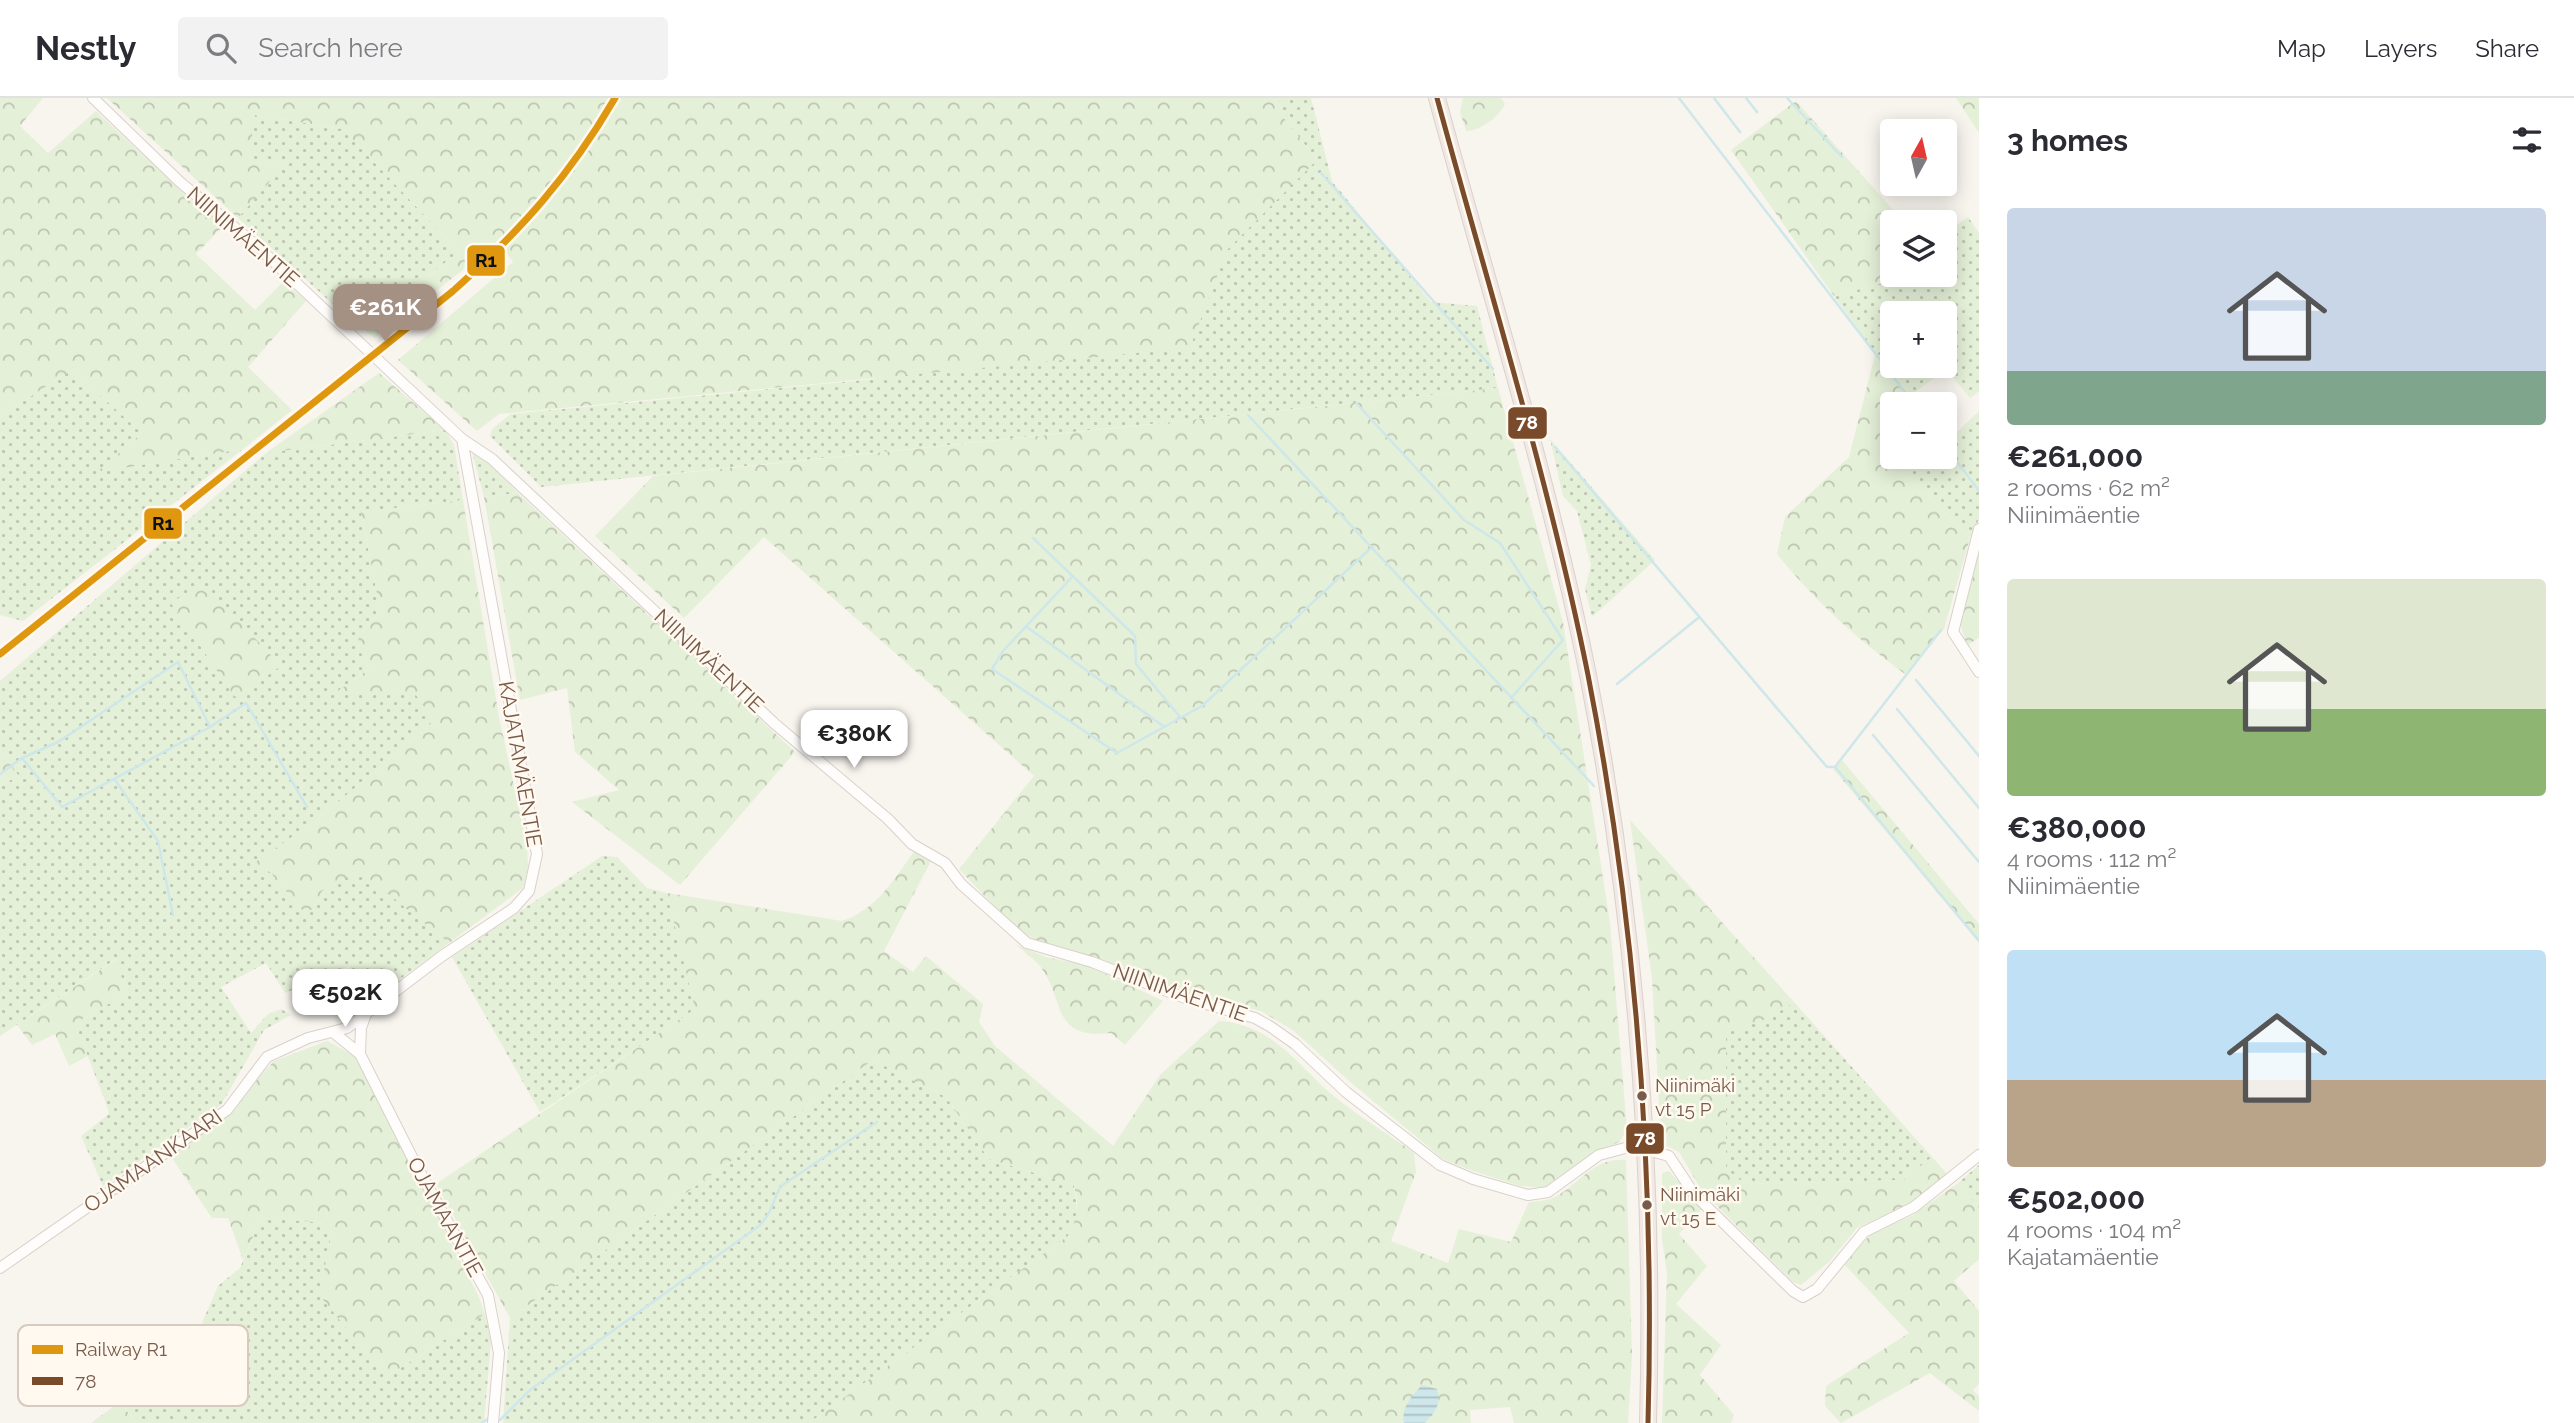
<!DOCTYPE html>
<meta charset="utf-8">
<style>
:root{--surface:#fff;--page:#f2f2f3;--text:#2b2b33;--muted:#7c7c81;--line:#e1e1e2;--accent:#a59184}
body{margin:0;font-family:Raleway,sans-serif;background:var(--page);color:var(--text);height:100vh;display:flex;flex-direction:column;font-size:26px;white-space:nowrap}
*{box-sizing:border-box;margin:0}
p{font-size:23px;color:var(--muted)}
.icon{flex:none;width:38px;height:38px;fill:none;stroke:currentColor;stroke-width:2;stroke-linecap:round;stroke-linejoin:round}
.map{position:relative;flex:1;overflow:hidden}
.details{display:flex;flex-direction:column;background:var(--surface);width:595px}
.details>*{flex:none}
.needle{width:46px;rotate:8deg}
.tools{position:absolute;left:1880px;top:21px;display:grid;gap:14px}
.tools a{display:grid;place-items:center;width:77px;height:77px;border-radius:7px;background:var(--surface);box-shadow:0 4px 18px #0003;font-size:35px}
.price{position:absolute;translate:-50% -60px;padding:0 16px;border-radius:14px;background:#fff;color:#222;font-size:23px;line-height:46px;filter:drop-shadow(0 2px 4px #0008)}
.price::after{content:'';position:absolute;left:50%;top:42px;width:21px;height:16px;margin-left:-10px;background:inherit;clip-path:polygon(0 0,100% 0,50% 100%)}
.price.active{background:var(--accent);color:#fff}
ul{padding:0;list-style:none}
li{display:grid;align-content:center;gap:14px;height:371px;padding:0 28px}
li span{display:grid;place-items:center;height:217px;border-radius:7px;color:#555}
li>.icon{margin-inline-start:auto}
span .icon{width:126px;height:126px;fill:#fffc;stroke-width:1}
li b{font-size:30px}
h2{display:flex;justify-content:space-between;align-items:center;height:84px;padding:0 28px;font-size:30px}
header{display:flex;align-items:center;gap:42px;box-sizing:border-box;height:98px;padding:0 35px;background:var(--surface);border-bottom:2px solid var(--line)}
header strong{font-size:33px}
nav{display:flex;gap:38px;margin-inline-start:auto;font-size:24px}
.search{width:490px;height:63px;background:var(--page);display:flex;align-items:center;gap:18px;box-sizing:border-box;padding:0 24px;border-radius:7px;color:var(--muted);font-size:26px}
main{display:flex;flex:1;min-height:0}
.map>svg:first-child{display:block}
</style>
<header>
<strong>Nestly</strong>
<div class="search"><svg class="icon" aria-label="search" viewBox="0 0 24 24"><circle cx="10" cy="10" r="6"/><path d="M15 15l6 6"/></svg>Search here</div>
<nav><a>Map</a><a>Layers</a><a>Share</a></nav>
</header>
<main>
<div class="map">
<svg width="1979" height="1325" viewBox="0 0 1979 1325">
<defs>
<pattern id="grass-dots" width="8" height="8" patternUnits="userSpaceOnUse" patternTransform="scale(1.75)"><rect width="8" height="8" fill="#e5f0d8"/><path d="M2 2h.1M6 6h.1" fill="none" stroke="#bec5b1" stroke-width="1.8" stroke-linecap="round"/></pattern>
<pattern id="forest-crowns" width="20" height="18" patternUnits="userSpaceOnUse" patternTransform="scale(1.75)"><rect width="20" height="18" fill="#e5f0d8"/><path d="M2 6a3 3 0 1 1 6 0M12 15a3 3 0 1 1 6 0" fill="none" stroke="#bec5b1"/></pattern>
<pattern id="water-rules" width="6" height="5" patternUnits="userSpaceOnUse" patternTransform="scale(1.75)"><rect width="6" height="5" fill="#cee7ea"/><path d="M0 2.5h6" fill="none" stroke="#acbec0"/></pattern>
</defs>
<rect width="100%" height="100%" fill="#f8f4ee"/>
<path fill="url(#grass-dots)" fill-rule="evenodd" d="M639,0L1317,62L1283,19L1278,0H1311L1332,83L1431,204L1477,208L1498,290L541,389L490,338L492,331L511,316L875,281Z
M254,17L343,31L459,154L370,222L347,219L238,120L285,65L249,60Z
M1968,119L1979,135V293L1970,300L1946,271L1907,300L1834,198L1893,182L1953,183L1944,172V136ZM1892,215H1944V268H1892Z
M72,272L142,335L99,373L243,351L23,523L0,517V318Z
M1979,313V421L1970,440L1900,369L1912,359H1944V347Z
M445,332L454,347L463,402L361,414L380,511L356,544L369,571L339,592L414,594L434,623L318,721L255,765L270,774L304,814L313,810L322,793L360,772L449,845L372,902L349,868L285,895L266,865L221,889L251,935L268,916L281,911L291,917L264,932L221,1007L103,1088L81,1038L109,1016L107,1008L75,925L126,896L116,861L0,938V689L18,677L0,651V583L266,355ZM206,489L281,568L235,598Z
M1550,341L1655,462L1592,519L1585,491L1591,467L1577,413L1563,398Z
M472,354L480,355L518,395L484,399Z
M602,758L617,759L647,790L667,795L696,911L540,1014L452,859Z
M1794,904L1932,1059L1903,1082L1745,1086L1726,1071V934L1769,920Z
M873,962L946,999L989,1061L1074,1087L1078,1120L1068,1138L809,1325H503L510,1220Z
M1979,1067V1110L1957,1086Z
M261,1120L332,1125L321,1198L386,1279L485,1216L491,1244L484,1325H136L121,1304L189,1255L218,1188L240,1170Z"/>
<path fill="url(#forest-crowns)" d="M0,0H43L20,28L48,55L96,13L192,103L224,127L196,156L255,212L284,183L306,203L248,269L292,312L243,351L97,374L142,335L72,272L0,318Z
M107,0H1278L1283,19L1317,62L1227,152L1190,250L499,316L477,333L398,262L513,164L499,144L375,240L347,219L370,222L459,154L343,31L255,17L249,60L286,65L238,120Z
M1463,0H1501L1505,6C1500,18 1479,34 1466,33L1460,14Z
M1956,0H1979V35Z
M1796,3L1904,124H1892V177H1944V172L1954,183L1893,182L1834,198L1731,52Z
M1875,257L1912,306H1892V359H1912L1901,370L1970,440L1944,531L1905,576C1855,539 1817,505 1777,456L1785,419L1849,359Z
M379,275L445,332L266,355Z
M1498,290L1563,524L1610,825L1627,1033L1619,1044L1595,1055L1546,1090L1520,1088L1467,1071L1443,1061L1349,983L1294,933L1261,913L1190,896L1043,846L1015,830L959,771L1034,678L764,439L684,520L595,438L653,378Z
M518,395L795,654L680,787L572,704L619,692L575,654L567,590L520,602L484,399Z
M463,402L499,619L527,748L528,770L523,790L449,845L360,773L322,793L313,811L304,814L270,774L254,765L318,721L434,623L414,594L338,593L369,571L356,544L380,511L361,414Z
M1979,453V539L1967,548L1960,525Z
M206,488L281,568L235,599L170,504Z
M0,651L18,677L0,689Z
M1842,662L1979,826V844L1834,672Z
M1630,722L1794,904L1769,920L1726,935V1071L1745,1086L1903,1082L1932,1059L1948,1077L1907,1108L1857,1130L1829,1164L1801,1187L1793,1184L1702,1093L1679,1054L1665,1047L1661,1041L1652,880Z
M915,752L931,763L884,853L913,874L926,858L983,906L979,924L995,948L1113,1048L1160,977L1219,923C1272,927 1294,963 1330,995C1356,1017 1387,1035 1414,1055L1416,1074L1391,1143L1448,1165L1459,1131L1511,1144L1529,1104C1537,1103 1548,1103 1555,1099C1581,1085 1594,1059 1626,1062L1632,1257L1628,1325H1514L1510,1309L1470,1312L1471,1325H809L1068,1138C1078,1119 1079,1108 1074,1087L989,1061L946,999L873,962L510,1220L436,1086L695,911L667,795L842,823C877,812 894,781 915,752Z
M1015,846L1046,859L1089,868L1163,903L1125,947L1111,935C1050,942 1066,902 1040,868C1033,860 1023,853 1015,846Z
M117,861L126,896L75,925L88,958L69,968L55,936L32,947L17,927Z
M327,943L355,958L478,1197L485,1216L386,1279L320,1198L332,1125L261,1120L243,1162L228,1120H212L170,1057L231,1016L240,1000L274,963Z
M1669,1073L1702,1111L1679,1136L1707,1168L1676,1206L1721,1247L1700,1277L1734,1317L1731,1325H1662L1667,1175L1662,1141V1075Z
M1957,1086L1979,1110V1161L1954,1183L1979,1213V1286L1973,1292L1979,1298V1313L1930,1275L1841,1325L1825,1308L1826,1288L1909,1235L1844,1166L1872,1135L1913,1117Z
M120,1304L136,1325H91Z"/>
<path fill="url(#water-rules)" d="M1422,1287L1437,1291C1442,1306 1435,1314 1425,1325H1404C1401,1309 1412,1298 1422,1287Z"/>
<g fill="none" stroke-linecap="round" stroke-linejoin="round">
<path stroke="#cee7ea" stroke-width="2.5" d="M1679,0L1914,306
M1714,0L1740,34
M1746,0L1757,14
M1787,0L1842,59
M1321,75L1493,271
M1357,306L1464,422L1500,445L1563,542L1511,600
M1248,317L1594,688
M1944,346L1979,393
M1555,349L1827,669H1835L1941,532
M1033,440L1135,538L1136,566L1180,619
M1073,478L1003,553L992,571L1117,655L1202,608L1373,448
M1027,529L1163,628
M1916,582L1979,658
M1617,586L1698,520
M1897,611L1979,710
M1873,637L1979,764
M22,660L62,709L210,629L246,605L307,709
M1835,669L1979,843
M0,676L22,660L58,644L178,564L210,629
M115,682L158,743L173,817
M500,1322L530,1292L759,1128C773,1114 772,1103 781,1088L877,1024
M482,1325L489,1320"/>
<defs>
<path id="minor" d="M93,0L180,84L258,149L462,341L492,361L775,626L888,721L912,746L945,765L961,786L1027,845L1092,864L1185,900L1255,920L1271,929L1295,946L1346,994L1440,1067L1473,1081L1528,1097L1548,1094L1599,1057L1629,1049L1647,1048
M1979,431L1953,534L1979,574
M333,934L360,956L416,1067L488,1197L499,1255L493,1325
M360,956L361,930L366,916
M1647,1052L1669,1058L1694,1096L1793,1193L1803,1199L1817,1191L1864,1134L1914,1109L1979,1057
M0,1170L227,1012L267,959L308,940L347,930L442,858L514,810L529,793L537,756L462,341"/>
<path id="highway" d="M1437,0C1489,192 1549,382 1588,577C1636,823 1655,1074 1648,1325"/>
</defs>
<use href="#minor" stroke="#d8d1cb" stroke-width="12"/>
<use href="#highway" stroke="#dad1ca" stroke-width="18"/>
<use href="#minor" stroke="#fefdfc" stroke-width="10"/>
<use href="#highway" stroke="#f2e9e6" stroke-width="16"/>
<defs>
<path id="bus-1" d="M1437,0C1489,192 1549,382 1588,577C1636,823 1655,1074 1648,1325"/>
</defs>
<use href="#bus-1" stroke="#fff9f0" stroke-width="10"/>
<use href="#bus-1" stroke="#7a4b2a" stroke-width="5"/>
<defs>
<path id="rail-1" d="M0,556L453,193C521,132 569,79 615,0"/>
</defs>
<use href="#rail-1" stroke="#fff9f0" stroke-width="12"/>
<use href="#rail-1" stroke="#de970f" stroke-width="7"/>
</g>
<g fill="#795b4b" stroke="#fff9f0" stroke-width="2.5">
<circle cx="1642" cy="998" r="6"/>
<circle cx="1647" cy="1107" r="6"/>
</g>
<g text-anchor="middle" stroke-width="5" stroke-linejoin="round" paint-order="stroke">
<g font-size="19" fill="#795b4b" stroke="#fff9f0" text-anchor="start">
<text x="1655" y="994">Niinimäki<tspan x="1655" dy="24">vt 15 P</tspan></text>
<text x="1660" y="1103">Niinimäki<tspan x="1660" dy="24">vt 15 E</tspan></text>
</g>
<g font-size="21" fill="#795b4b" stroke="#fff9f0">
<text transform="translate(243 139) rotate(41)" y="7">NIINIMÄENTIE</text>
<text transform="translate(709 563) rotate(43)" y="7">NIINIMÄENTIE</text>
<text transform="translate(520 666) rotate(80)" y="7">KAJATAMÄENTIE</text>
<text transform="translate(1180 895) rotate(19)" y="7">NIINIMÄENTIE</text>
<text transform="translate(153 1063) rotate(-35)" y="7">OJAMAANKAARI</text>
<text transform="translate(445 1119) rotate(61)" y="7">OJAMAANTIE</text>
</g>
</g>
<rect x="18" y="1227" width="230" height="81" rx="10" fill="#fff9f0" stroke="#d7cabe" stroke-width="2"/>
<rect x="32" y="1247" width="31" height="9" fill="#de970f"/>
<rect x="32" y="1279" width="31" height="8" fill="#7a4b2a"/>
<g font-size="19" fill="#795b4b">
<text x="75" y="1258">Railway R1</text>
<text x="75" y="1290">78</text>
</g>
<g stroke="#fff9f0" stroke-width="2.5">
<rect x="466" y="146" width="40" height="33" rx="7" fill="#de970f"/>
<rect x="1507" y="308" width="41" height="34" rx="7" fill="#7a4b2a"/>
<rect x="143" y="409" width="40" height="33" rx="7" fill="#de970f"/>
<rect x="1625" y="1024" width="40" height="33" rx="7" fill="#7a4b2a"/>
</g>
<g font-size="19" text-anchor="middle" font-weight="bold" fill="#fff">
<text x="1527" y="331">78</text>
<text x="1645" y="1047">78</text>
</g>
<g font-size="19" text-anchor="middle" font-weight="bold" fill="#111">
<text x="486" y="169">R1</text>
<text x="163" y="432">R1</text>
</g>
</svg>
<div class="tools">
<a><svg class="needle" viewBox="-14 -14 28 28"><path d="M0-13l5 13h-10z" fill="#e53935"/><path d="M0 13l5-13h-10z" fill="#7c7c81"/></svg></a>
<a><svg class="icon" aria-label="layers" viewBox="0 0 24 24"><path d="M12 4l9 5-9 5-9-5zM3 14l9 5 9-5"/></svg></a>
<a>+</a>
<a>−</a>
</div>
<b class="price active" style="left:385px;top:246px">€261K</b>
<b class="price" style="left:854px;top:672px">€380K</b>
<b class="price" style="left:345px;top:931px">€502K</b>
</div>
<section class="details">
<h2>3 homes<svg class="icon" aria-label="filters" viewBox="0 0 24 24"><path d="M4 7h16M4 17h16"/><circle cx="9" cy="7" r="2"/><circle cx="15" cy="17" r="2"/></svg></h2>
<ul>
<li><span style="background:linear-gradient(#c9d6e8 75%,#7fa58c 0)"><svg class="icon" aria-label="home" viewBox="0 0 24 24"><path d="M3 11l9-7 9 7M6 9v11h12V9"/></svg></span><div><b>€261,000</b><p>2 rooms · 62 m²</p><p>Niinimäentie</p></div></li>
<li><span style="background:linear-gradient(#dfe7d0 60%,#8fb573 0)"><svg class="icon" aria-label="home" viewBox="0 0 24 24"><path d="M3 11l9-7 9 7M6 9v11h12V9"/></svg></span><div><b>€380,000</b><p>4 rooms · 112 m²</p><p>Niinimäentie</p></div></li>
<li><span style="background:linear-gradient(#bfe0f5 60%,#b9a48a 0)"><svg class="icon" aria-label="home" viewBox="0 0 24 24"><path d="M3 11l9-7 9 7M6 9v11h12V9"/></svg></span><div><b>€502,000</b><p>4 rooms · 104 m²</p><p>Kajatamäentie</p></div></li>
</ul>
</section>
</main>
